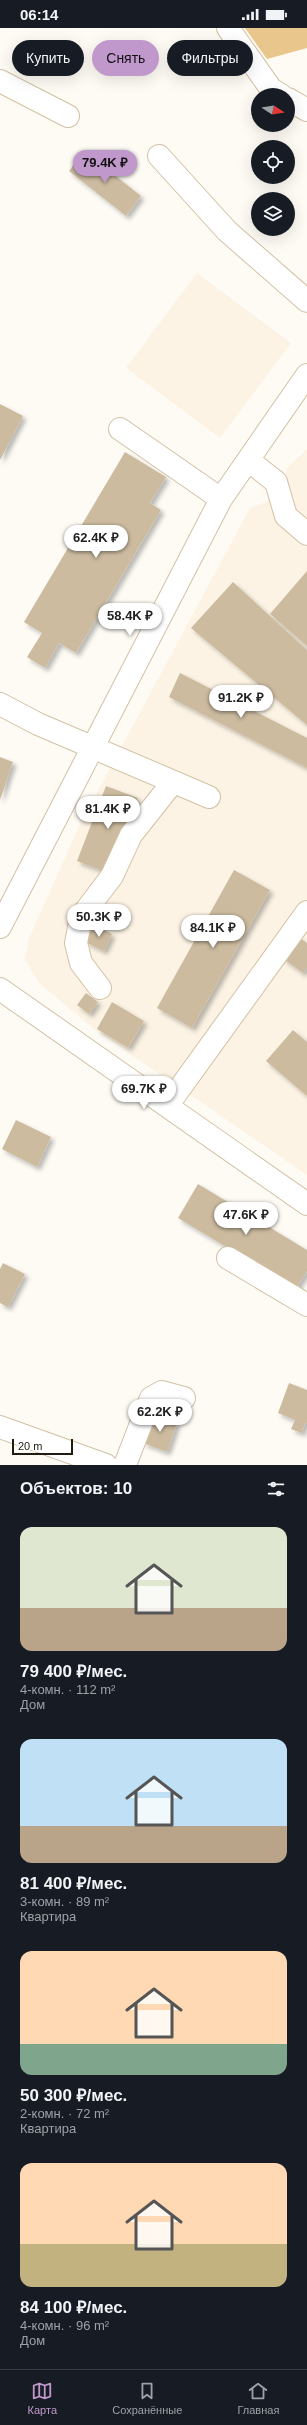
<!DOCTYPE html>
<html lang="ru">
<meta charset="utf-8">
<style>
:root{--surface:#171b24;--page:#20242c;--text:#f1f3f6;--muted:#9ea1a6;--line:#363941;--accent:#c098cb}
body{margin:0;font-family:Helvetica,sans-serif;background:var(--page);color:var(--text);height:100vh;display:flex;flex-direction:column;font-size:15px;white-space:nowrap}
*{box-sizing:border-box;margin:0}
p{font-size:13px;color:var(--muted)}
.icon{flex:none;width:22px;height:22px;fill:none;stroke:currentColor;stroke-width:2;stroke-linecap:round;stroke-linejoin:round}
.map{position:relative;height:1437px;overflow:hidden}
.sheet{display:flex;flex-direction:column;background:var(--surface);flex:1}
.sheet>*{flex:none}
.hud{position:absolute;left:12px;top:12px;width:283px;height:36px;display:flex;gap:8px}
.needle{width:26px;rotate:102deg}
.buttons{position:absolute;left:251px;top:60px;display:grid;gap:8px}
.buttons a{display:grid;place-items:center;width:44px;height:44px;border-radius:50%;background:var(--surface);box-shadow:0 4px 16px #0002;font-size:20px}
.scale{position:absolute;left:12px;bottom:10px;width:61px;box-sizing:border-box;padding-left:4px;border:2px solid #211b11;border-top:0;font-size:11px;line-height:14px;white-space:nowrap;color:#211b11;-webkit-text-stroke:3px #fff;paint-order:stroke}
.price{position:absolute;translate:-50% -34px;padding:0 9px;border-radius:14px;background:#fff;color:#222;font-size:13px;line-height:26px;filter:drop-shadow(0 1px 2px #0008)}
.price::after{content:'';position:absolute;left:50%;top:24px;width:12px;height:9px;margin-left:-6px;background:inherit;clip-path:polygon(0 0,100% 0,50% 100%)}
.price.active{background:var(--accent);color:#111}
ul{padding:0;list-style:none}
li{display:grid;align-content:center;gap:8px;height:212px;padding:0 20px}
li span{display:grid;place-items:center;height:124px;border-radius:12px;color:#555}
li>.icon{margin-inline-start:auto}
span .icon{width:72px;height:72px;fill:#fffc;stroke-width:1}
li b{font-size:17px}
h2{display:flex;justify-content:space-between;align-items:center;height:48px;padding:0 20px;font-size:17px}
.pill{padding:0 14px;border-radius:18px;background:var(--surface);box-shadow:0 4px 16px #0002;font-size:14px;line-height:36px}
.pill.active{background:var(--accent);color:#111}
.status{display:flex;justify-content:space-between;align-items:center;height:28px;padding:0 20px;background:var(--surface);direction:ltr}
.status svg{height:11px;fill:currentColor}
.dock{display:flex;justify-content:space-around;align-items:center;height:56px;border-top:1px solid var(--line);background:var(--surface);font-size:11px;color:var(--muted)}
.dock a{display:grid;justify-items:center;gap:2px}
.dock .active{color:var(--accent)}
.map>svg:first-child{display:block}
</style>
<div class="status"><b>06:14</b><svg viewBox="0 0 49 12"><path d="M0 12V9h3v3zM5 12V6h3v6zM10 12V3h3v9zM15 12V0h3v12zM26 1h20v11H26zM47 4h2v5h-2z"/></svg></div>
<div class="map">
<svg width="307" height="1437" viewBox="0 0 307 1437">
<defs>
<filter id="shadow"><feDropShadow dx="3.5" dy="3.5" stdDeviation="2" flood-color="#0004"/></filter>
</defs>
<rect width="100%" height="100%" fill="#fefbf5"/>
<path fill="#fcf3e4" d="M197,245L291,315L220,410L126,340Z
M307,421V1147L95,1002L39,955L25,932L29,910L81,794L250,480L281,468L287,440Z"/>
<path fill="#e8c68c" d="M245,0H307V20L267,31Z"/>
<path fill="#ccbb9f" filter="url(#shadow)" d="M84,123L141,168L126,188L69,143Z
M0,376L23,388L0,432Z
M125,424L166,449L150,475L161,482L76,625L59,615L45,640L27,629L42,605L24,594Z
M307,543V618L270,586Z
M233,554L307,622V697L191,600Z
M180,645L307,710V740L169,669Z
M0,729L13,734L0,772Z
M106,758L138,770L109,845L77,833Z
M234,842L270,862L192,1000L157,980Z
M94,897L112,906L104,923L85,914Z
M297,908L307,915V940L303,945L282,930Z
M86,965L98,974L89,986L77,977Z
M112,974L144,993L128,1020L97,1001Z
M293,1002L307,1014V1068L266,1033Z
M16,1092L51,1109L37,1139L2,1121Z
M198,1156L307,1222V1243L296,1261L178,1190Z
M3,1235L25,1246L8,1279L0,1275V1241Z
M289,1355L307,1362V1396L305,1395L302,1405L291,1401L295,1392L278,1385Z
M154,1387L177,1395L167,1424L143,1415Z"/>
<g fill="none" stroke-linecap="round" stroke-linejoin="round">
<defs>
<path id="minor" d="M228,0L271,61L281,67
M0,53L68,88
M288,71L307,82
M159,128L227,203L307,273
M120,401L221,471
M248,432L276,454L286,488L307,506
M0,676L38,696L209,769
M0,899L221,471L307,347
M100,960L81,935L76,915L81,889L112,848L131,807L173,754
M0,961L307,1176
M167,1078L307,884
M228,1230L307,1277
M0,1399L106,1437
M125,1437L151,1370L162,1364L184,1370"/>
</defs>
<use href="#minor" stroke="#d2c1a4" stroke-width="24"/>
<use href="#minor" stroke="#fff" stroke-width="22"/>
</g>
</svg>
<div class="buttons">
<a><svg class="needle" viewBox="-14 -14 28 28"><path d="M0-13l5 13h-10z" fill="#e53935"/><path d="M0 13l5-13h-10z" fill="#9ea1a6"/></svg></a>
<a><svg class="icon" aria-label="locate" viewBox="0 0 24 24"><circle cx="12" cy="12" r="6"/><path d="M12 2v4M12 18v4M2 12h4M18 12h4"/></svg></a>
<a><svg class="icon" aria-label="layers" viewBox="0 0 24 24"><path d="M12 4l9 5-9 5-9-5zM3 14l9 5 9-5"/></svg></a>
</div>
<div class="scale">20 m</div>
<b class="price active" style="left:105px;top:156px">79.4K ₽</b>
<b class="price" style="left:96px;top:531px">62.4K ₽</b>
<b class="price" style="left:130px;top:609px">58.4K ₽</b>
<b class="price" style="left:241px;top:691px">91.2K ₽</b>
<b class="price" style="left:108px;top:802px">81.4K ₽</b>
<b class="price" style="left:99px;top:910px">50.3K ₽</b>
<b class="price" style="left:213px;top:921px">84.1K ₽</b>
<b class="price" style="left:144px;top:1082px">69.7K ₽</b>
<b class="price" style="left:246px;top:1208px">47.6K ₽</b>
<b class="price" style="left:160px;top:1405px">62.2K ₽</b>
<div class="hud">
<a class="pill">Купить</a>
<a class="pill active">Снять</a>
<a class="pill">Фильтры</a>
</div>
</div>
<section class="sheet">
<h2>Объектов: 10<svg class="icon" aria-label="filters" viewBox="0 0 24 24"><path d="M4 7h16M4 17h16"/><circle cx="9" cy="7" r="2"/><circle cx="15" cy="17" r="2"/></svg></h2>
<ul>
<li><span style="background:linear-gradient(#dfe7d0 65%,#b9a48a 0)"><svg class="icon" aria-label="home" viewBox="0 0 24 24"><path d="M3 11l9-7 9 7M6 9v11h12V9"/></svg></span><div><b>79 400 ₽/мес.</b><p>4-комн. · 112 m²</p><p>Дом</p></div></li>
<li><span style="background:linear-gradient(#bfe0f5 70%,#b9a48a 0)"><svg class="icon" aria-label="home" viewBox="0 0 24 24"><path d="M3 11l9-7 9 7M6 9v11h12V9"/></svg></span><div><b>81 400 ₽/мес.</b><p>3-комн. · 89 m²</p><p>Квартира</p></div></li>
<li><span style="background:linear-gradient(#ffd9b3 75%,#7fa58c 0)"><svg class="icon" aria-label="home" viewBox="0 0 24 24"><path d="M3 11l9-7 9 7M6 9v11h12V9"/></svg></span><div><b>50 300 ₽/мес.</b><p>2-комн. · 72 m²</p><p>Квартира</p></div></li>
<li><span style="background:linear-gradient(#ffd9b3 65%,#c2b280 0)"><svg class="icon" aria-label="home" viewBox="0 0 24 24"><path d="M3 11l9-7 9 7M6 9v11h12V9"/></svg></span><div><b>84 100 ₽/мес.</b><p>4-комн. · 96 m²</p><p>Дом</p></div></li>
</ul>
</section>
<nav class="dock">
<a class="active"><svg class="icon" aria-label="map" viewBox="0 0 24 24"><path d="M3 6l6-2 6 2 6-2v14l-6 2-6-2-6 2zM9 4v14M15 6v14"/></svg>Карта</a>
<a><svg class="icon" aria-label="saved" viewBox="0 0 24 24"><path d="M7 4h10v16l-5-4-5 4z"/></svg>Сохранённые</a>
<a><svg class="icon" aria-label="home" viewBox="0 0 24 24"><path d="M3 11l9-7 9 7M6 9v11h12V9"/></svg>Главная</a>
</nav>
